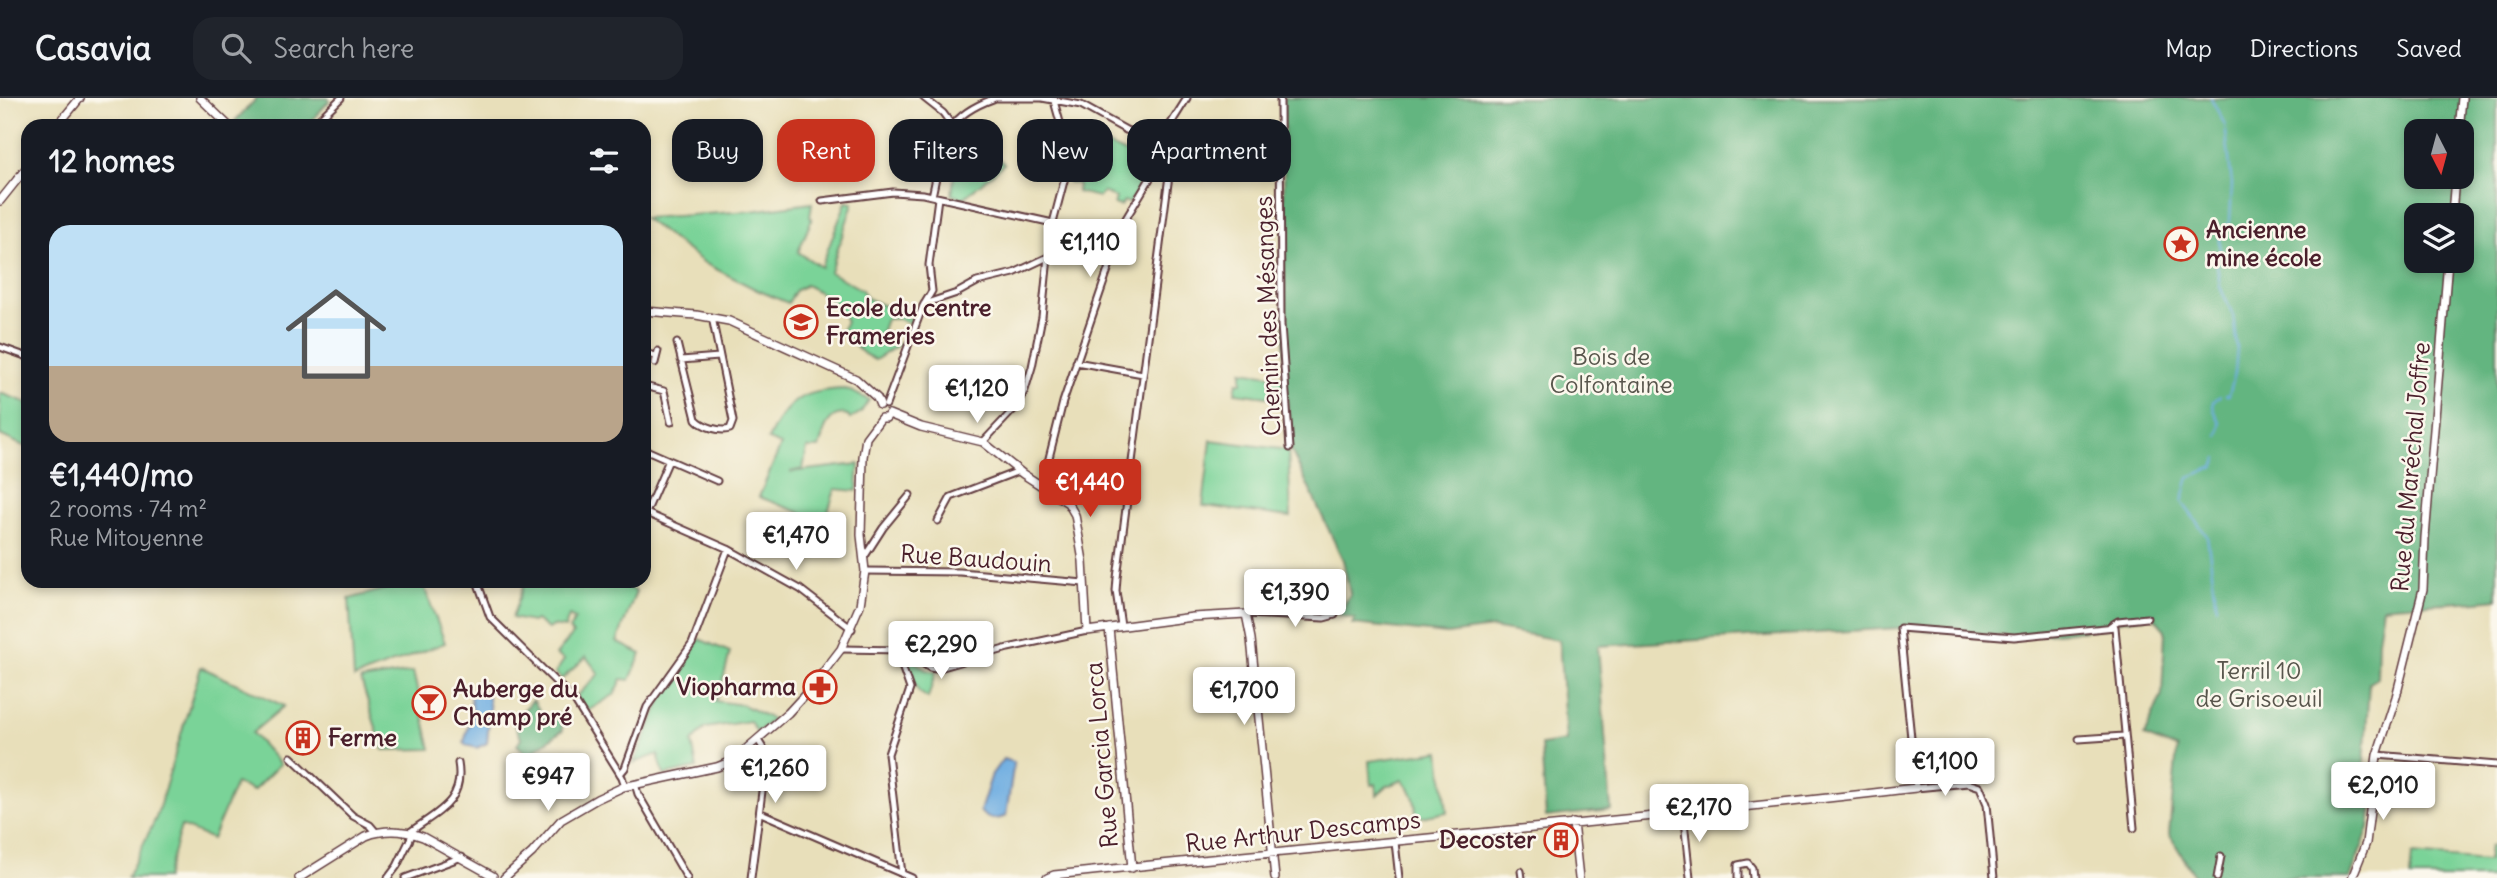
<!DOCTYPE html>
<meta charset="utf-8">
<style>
:root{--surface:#171b24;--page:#20242c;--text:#f1f3f6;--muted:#9ea1a6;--line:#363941;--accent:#c8321e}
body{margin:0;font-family:Delius,sans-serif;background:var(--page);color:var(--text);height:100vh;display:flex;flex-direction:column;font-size:26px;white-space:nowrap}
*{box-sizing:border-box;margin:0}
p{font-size:23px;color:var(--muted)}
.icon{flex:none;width:38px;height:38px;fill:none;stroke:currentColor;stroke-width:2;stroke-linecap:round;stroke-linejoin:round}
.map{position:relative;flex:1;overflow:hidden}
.sheet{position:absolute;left:21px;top:21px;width:630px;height:469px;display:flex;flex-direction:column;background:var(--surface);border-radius:21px;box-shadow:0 4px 10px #0003}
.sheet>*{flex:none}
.guide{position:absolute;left:672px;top:21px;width:665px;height:63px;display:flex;gap:14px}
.needle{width:46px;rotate:174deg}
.tools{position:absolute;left:2404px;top:21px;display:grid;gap:14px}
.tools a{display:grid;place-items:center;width:70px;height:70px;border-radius:14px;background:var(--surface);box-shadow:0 4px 10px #0003;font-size:35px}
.price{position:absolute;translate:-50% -60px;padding:0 16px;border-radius:7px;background:#fff;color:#222;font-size:23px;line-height:46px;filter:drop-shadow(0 2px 4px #0008)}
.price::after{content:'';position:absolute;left:50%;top:42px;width:21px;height:16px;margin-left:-10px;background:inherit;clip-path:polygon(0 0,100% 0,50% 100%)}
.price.current{background:var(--accent);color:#fff}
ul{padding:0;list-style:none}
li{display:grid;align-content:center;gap:14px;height:371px;padding:0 28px}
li+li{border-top:2px solid var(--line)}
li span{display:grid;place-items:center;height:217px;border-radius:21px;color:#555}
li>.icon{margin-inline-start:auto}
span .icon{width:126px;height:126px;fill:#fffc;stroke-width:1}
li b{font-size:30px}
h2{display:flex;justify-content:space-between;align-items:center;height:84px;padding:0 28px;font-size:30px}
.chip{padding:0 24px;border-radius:21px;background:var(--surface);box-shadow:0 4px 10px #0003;font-size:24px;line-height:63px}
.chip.current{background:var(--accent);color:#fff}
header{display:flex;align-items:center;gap:42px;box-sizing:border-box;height:98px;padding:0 35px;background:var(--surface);border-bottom:2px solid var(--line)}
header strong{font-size:33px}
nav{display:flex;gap:38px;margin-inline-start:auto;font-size:24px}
.search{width:490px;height:63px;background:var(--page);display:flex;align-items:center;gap:18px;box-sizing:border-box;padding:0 24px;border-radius:21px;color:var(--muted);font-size:26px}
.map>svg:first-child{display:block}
</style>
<header>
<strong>Casavia</strong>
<div class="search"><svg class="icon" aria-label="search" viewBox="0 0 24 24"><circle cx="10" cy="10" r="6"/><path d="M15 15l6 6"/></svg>Search here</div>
<nav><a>Map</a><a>Directions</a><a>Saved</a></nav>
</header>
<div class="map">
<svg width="2497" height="780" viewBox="0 0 2497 780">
<rect width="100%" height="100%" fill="#fbf7ec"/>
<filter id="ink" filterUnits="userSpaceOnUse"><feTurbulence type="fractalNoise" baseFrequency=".0143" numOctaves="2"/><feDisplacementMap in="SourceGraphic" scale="14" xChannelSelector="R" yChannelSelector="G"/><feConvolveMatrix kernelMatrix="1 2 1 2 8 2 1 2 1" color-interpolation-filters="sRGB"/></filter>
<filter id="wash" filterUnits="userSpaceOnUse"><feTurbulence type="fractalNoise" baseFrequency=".00686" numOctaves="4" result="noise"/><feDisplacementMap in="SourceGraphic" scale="28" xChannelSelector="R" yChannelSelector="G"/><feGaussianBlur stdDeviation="1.57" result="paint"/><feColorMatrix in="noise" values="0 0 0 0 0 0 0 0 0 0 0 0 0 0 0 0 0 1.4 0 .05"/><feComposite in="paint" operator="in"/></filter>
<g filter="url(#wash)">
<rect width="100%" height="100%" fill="#e8dfba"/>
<path fill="#7ad398" stroke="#627962" stroke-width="2" d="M1069,34C1093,43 1118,48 1140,64L1134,71L1141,76L1148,67L1152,70L1129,105L1124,103L1121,108L1114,106L1116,100L1103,94L1099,99L1077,94L1078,86L1068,84C1072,67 1073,51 1069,34Z
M992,52L1004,66L964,100L952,97L954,78L969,77L988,66Z
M846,104L853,105L830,174L862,192L867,200L912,221V227L899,221H886L880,238L900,246L875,262L864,256L840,234L846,224C838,202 826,198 806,187L796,192L788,205L757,192L706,166L644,120L751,113L812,105L810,119L812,121L798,154L821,169Z
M1242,273L1284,279V301L1235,295L1237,284H1242Z
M846,291L869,302L861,314L850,321L848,317C827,312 824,334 819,350H807L803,371L790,374L859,366L857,393L835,391L825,424L759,399L781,347L768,342C786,302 802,292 846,291Z
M0,295L28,305V350L0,337Z
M1211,342L1288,352L1291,419L1203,408Z
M414,483H422L445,545L354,580L349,501Z
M525,483H609L636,493L617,544L641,556L630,582L622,581L615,596L586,614L576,599L599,576L586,559L562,581L555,575L564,562L556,557L573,536L569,532L575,521L569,518L565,530L552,528L548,531L536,522L532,524L512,520Z
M699,541L730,554L720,594L715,603L743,607L772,621L757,635L750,623L705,630L692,644L697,670L664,677L658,656L634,665L664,596L681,569L685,568Z
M901,553L926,572L936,574L928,600L919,594L900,558Z
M201,569L284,608L252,635L280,666L253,693L236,685L212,741L181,728L166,780H127L156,720Z
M413,574L431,651L383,652L361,582Z
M1440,653L1447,714L1416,720C1416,705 1414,694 1403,682L1387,688L1377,697L1376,686L1371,687L1369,663Z
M2497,747V780H2410L2412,757L2488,763L2490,748Z"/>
<path fill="#63b580" stroke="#566a56" stroke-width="2" fill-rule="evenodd" d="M257,0H328L330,2L307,28H232L231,27Z
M1284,0H2497V501C2459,506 2421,505 2383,509L2378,542L2377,580L2369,585L2364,669L2376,674L2369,730L2350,780H2196L2169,736L2177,651L2144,638L2162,596L2165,532L2153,518L2118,523L2107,530L2014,539L1900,530L1598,548L1611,712L1546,719L1541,647L1566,643L1559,542L1492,530L1447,536L1352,526L1355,521L1339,517L1350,496L1343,462L1290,350L1284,253ZM2417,33H2462V79H2417ZM2417,117H2462V163H2417Z
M533,602L545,621L559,615L563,632L528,657L517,647L521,640L513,623Z"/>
<path fill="#6eade1" stroke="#5c6686" stroke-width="2" d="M469,592L487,595L490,611L487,645L477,650L465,647L464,644L473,615Z
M1003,661L1014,664L1006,718C996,723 986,722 980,713L992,676Z"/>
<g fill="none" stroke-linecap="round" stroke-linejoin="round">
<path stroke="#6eade1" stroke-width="2" d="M2211,0L2225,27L2232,86L2230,123L2220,138V153L2217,166L2220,189L2233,217L2237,250L2235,275L2229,297H2226
M2218,338C2225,317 2212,320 2213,304L2220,298
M2217,509L2207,438L2182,404L2189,379L2214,369L2218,360"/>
</g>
</g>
<g filter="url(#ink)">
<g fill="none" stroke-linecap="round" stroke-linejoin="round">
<defs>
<path id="street" d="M924,0L943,15L951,26
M991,0H1042L1081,7L1126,32L1165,48
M1280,0L1281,227L1290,350
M312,28L341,0
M1170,58L1281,69
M932,98C944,48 938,21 993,1
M822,103L893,94L923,96L1053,125
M1053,149H1061L1110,164
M924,206L957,195L977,184L1014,175L1048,159
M677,245L696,321C703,329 720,334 730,331L733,323L712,219
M0,249L28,259
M644,255L656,258
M681,262L719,259
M1076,264L1143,276
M655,265L658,253
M644,288L664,293L671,324
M886,307L923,208L932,193L929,167L938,100
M983,344L1016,309L1025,292L1032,269L1042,219L1048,159L1053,149V125L1070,60L1054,3
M644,351L717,383
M1042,388L1063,304L1125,122L1163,59L1170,27L1187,0
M644,414L728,451L800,491L852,531
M646,415L669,362
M938,423L951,399L1019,373
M865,458L883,430L910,397
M865,473L960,474L1084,485
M477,483L490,519L574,602L622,679L625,688
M1246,516L1324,520L1335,517L1339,506
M1121,528L1116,493L1117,480L1171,62L1170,58L1164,55
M2110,528L2118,523L2147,520
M841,551L902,552L930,570L936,571L1008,550L1087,533
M896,551L910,591L888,656L902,776
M2079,641L2124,638
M2377,657L2497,667
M291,659L353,718L370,727L376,734
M620,676L625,670L647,609L692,546L728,451
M635,686L638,696L687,780
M1683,714L1690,780
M761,715L912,780
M410,734C437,714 465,704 458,665
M1395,744L1399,780
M1521,773L1522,780
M388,780L397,768L413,735
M405,780L462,759
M751,780L766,662V655L758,642
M1738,780V767L1748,765L1752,770L1753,780
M1994,780L1987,706L1980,689L1968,685L1916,690L1900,530L2014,539L2115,529L2134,730
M2217,780L2221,758"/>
<path id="secondary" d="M200,0L229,28
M57,28L80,0
M2459,33L2462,0
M0,103L28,68
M2452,117L2455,79
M644,213L696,217L729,223L856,281L877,300L880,307
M889,316L921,329L983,344L1023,376L1068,405L1075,417L1083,463L1087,533L1193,519L1246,516L1251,541L1275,780
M1109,530L1132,770
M1573,725L1579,780
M299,780L366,738C384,731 404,732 423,739L493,778
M504,780L532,755L561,722L597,701L623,689L717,669L732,663L788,615L811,590L841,551L860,507L865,473L861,437L863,359L866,340L881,320H886L889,316
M1047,780L1054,777C1341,746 1629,724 1916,690
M2352,780L2366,745L2377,657L2396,599L2423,491L2425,440L2448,163"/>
</defs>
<use href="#street" stroke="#623c40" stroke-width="9"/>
<use href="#secondary" stroke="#623c40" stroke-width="10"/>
<use href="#street" stroke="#fff" stroke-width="5"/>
<use href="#secondary" stroke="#fff" stroke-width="7"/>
</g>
</g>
<defs>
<symbol id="sight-ring" viewBox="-11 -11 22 22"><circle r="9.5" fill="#fbf7ec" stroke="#c8321e" stroke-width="1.5"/><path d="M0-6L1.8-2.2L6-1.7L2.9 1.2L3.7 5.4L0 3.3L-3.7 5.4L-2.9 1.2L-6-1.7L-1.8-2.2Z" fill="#c8321e"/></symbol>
<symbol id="school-ring" viewBox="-11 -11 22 22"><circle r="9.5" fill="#fbf7ec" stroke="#c8321e" stroke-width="1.5"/><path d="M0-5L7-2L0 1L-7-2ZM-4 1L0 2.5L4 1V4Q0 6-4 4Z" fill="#c8321e"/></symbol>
<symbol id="pharmacy-ring" viewBox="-11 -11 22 22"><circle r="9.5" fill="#fbf7ec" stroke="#c8321e" stroke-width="1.5"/><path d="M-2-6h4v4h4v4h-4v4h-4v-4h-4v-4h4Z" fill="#c8321e"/></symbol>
<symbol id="bar-ring" viewBox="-11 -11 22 22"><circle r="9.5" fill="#fbf7ec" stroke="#c8321e" stroke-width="1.5"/><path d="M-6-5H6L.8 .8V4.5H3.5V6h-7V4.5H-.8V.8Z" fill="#c8321e"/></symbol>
<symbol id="building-ring" viewBox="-11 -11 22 22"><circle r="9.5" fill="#fbf7ec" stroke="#c8321e" stroke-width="1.5"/><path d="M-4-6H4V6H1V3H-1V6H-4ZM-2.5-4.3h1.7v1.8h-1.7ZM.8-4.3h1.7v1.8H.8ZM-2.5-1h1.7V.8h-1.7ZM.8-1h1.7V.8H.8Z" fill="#c8321e"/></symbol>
</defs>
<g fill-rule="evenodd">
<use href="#sight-ring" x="2162" y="127" width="38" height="38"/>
<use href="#school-ring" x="782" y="205" width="38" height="38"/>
<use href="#pharmacy-ring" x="801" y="570" width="38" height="38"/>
<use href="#bar-ring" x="410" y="586" width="38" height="38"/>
<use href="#building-ring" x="284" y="621" width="38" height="38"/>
<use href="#building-ring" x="1542" y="723" width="38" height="38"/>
</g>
<g text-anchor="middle" stroke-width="5" stroke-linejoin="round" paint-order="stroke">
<g font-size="24" font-weight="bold" fill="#4a1f2b" stroke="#fbf7ec" text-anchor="start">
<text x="2206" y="140">Ancienne<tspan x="2206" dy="28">mine école</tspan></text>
<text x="826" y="218">Ecole du centre<tspan x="826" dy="28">Frameries</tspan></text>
<text x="796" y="597" text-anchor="end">Viopharma</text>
<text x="453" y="599">Auberge du<tspan x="453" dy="28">Champ pré</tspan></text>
<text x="328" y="648">Ferme</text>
<text x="1536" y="750" text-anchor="end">Decoster</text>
</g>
<g font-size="24" fill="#4a1f2b" stroke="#fbf7ec">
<text transform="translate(1268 218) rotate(-92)" y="8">Chemin des Mésanges</text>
<text transform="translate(2411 369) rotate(-85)" y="8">Rue du Maréchal Joffre</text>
<text transform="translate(976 461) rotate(4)" y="8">Rue Baudouin</text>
<text transform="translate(1102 657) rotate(-95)" y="8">Rue Garcia Lorca</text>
<text transform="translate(1303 734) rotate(-6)" y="8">Rue Arthur Descamps</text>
</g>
<g font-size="24" fill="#58554c" stroke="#fbf7ec">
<text x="1611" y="267">Bois de<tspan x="1611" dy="28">Colfontaine</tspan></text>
<text x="2259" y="581">Terril 10<tspan x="2259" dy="28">de Grisoeuil</tspan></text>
</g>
</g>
</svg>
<div class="tools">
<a><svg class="needle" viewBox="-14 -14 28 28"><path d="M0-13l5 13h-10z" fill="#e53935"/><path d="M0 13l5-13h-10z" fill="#9ea1a6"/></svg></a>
<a><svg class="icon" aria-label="layers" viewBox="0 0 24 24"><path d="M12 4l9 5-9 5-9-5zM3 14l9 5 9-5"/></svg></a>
</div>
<b class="price" style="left:1090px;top:181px">€1,110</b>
<b class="price" style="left:977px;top:327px">€1,120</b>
<b class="price current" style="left:1090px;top:421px">€1,440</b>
<b class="price" style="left:796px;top:474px">€1,470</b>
<b class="price" style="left:1295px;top:531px">€1,390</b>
<b class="price" style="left:941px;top:583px">€2,290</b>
<b class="price" style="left:1244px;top:629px">€1,700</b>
<b class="price" style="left:1945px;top:700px">€1,100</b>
<b class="price" style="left:775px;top:707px">€1,260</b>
<b class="price" style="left:548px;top:715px">€947</b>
<b class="price" style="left:2383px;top:724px">€2,010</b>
<b class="price" style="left:1699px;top:746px">€2,170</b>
<div class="guide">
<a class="chip">Buy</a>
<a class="chip current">Rent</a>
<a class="chip">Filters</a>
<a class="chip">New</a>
<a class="chip">Apartment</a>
</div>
<section class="sheet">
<h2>12 homes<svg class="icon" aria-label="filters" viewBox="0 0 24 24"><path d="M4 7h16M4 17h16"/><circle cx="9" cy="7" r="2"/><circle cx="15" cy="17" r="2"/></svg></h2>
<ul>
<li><span style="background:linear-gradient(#bfe0f5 65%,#b9a48a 0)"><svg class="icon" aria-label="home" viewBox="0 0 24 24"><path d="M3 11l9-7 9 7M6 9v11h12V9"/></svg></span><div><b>€1,440/mo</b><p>2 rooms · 74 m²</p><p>Rue Mitoyenne</p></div></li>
</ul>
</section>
</div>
